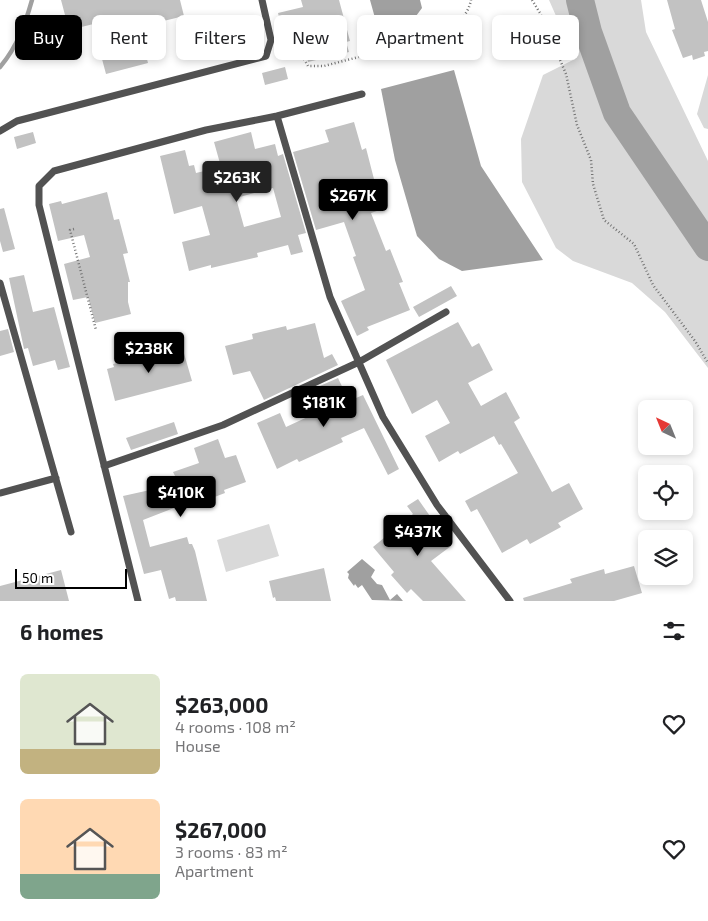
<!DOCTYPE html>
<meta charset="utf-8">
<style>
:root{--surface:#fff;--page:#f6f6f6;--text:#202124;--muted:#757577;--accent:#000}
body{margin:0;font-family:"Exo 2",sans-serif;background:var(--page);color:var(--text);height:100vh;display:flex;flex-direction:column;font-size:19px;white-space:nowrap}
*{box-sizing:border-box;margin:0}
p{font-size:16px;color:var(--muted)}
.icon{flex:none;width:28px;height:28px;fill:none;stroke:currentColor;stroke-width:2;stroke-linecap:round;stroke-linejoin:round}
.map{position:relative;height:601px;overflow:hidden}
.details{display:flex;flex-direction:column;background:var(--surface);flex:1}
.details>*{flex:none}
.hud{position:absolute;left:15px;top:15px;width:679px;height:45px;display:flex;gap:10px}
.needle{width:32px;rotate:317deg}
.fabs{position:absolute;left:638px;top:400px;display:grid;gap:10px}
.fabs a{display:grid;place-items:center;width:55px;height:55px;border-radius:8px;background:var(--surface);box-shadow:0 2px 8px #0003;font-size:25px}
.scale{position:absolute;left:15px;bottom:12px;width:112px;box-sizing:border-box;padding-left:5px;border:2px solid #000;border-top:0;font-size:14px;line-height:18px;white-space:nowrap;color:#000;-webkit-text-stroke:4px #fff;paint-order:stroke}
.price{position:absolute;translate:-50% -42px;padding:0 11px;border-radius:5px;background:var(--accent);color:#fff;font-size:16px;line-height:32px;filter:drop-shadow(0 1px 2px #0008)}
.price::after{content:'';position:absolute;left:50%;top:30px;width:15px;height:11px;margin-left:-8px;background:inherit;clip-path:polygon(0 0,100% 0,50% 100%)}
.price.active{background:#222;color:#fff}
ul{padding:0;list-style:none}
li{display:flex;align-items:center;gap:15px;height:125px;padding:0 20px}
li span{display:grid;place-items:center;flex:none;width:140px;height:100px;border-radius:8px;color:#555}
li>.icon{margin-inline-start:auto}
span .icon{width:60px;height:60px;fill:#fffc;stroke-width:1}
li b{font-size:21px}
h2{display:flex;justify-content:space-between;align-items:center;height:60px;padding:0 20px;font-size:21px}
.tag{padding:0 18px;border-radius:8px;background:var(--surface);box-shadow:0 2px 8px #0003;font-size:18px;line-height:45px}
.tag.active{background:var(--accent);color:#fff}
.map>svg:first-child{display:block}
</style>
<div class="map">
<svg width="708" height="601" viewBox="0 0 708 601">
<rect width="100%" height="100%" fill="#fff"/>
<path fill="#d9d9d9" d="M549,0H641L646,32L708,161V368L665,312L632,283L573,261L556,248L522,182L521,139L543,75L575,59Z
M708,75V129L704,128L697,114Z
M269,524L279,556L226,572L217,540Z"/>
<path fill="#a0a0a0" d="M370,0H420L422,8L413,20L384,26L375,18Z
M454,70L481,166L543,260L462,271L439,259L417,236L395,160L381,89Z
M362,559L375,570L371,577L377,584L382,585L390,600L397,594L403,601L372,600L362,585L358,588L355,584L354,586L348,578L349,574L347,572Z"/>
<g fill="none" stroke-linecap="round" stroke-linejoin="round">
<path stroke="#a0a0a0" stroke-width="4.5" d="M0,67C17,47 25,25 32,0"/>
<path stroke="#a0a0a0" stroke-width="28" d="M580,0L588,32L617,113L708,247"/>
</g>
<path fill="#c2c2c2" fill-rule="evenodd" d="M61,0H180L184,16L139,27L148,63L106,74L102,59L126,53L118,18L69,30Z
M301,0H339L350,41L346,42L349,52L308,62L304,44L287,48L278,13L303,7Z
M667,0H701L708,22V51L704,52L705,56L693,60L692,55L683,58L672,30L675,29Z
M243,23L247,38L204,49L200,34Z
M285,67L288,79L265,85L262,73Z
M354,122L362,150L366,148L375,183L370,184L377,211L371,213L386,251L390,249L403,282L399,283L410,310L367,327L369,330L357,336L341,301L365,290L353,257L356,256L344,222L316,230L293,152L329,142L325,130Z
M33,132L36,143L17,149L14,137Z
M251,132L255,149L275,144L278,156L283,154L306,233L298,235L303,252L291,255L288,245L257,253L258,257L211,268V265L189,271L182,242L210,235L202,206L174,214L160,156L185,150L189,166L194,165L196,173L221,167L214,142ZM273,188L281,217L244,227L236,198Z
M107,192L114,220L119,219L128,253L123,254L130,282H128V302L131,314L95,323L88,297L73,300L64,264L90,257L84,235L58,241L49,204L61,201L62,204Z
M4,208L15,249L3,252L0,241V209Z
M24,275L33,312L54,307L70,367L58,370L55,360L33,366L28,348L24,349L9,278Z
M451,286L457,296L419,317L413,307Z
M458,322L472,347L479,343L493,370L468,383L481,406L506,392L520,418L514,422L552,492L569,483L583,509L558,523L561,527L530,544L527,539L502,553L477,509L471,512L465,501L518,473L501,444L499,445L494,436L460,454L458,451L439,462L425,436L450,423L437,400L412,414L386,360Z
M315,323L324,358L332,354L338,365L264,400L250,371L233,375L225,346L253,339L252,334L286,326L287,330Z
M8,329L14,352L0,356V331Z
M175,348L176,352L183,350L192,381L115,401L107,369L114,367L113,364Z
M338,378L349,401L363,395L399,469L388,475L364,428L341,438L343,442L299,462L297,459L277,469L257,423L280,413L286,427L314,414L304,393Z
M174,422L178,434L131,450L126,438Z
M218,439L225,458L236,455L246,482L224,490L225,493L180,510L179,506L143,520L150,547L187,537L189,544H192L195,551L207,601H176L175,597L169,599L161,570L144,574L123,496L150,490L148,486L175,476L173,472L199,463L194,448Z
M418,499L451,546L431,561L466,601H423L411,589L407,593L391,575L394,572L373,547L413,514L407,506Z
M634,566L642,593L614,601H524L523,598L572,583L570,579L604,569L605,574Z
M324,568L331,601H276L275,597L273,598L269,581Z
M61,570L69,601H0V586Z"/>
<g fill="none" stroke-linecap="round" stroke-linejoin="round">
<path stroke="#747474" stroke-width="2.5" stroke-dasharray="1 2.5" stroke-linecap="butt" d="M532,0L540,13L566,74L577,125L591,160L593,184L604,220L634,244L653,285L695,341L708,363
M304,59L308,66H324L440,36C454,29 468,16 471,0
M74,229L70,230L96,330"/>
<path stroke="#525252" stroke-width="7" d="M277,116L330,297L383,417L437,505L510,601
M0,131L17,121L266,56L271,40L262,0
M0,283L71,532
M104,466L223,425L359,362L446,312
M0,493L56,478
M138,601L39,205V186L54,171L206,130L277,116L362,94"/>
</g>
</svg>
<div class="fabs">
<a><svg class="needle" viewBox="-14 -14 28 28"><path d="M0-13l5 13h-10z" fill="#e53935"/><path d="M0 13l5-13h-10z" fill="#757577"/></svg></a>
<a><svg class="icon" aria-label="locate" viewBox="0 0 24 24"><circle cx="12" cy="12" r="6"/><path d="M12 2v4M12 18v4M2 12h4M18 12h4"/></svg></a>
<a><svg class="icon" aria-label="layers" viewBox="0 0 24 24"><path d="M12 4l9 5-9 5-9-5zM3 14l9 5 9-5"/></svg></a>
</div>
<div class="scale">50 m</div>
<b class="price active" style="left:237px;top:203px">$263K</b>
<b class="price" style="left:353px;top:221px">$267K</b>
<b class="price" style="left:149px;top:374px">$238K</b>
<b class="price" style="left:324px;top:428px">$181K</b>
<b class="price" style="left:181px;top:518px">$410K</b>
<b class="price" style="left:418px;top:557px">$437K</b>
<div class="hud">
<a class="tag active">Buy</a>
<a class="tag">Rent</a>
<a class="tag">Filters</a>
<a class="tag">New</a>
<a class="tag">Apartment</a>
<a class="tag">House</a>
</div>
</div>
<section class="details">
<h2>6 homes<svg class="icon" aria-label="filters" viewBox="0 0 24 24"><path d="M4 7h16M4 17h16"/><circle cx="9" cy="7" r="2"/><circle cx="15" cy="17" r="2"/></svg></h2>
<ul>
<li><span style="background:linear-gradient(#dfe7d0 75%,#c2b280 0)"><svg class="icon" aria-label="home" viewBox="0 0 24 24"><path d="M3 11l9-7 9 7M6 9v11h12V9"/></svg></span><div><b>$263,000</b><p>4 rooms · 108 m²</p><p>House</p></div><svg class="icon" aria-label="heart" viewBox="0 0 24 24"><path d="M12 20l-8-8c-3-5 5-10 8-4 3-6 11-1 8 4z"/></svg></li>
<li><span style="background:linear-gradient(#ffd9b3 75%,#7fa58c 0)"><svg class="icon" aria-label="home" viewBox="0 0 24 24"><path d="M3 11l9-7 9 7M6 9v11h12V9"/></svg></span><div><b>$267,000</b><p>3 rooms · 83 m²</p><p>Apartment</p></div><svg class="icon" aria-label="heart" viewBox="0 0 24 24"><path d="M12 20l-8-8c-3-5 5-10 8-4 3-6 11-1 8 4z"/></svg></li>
</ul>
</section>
